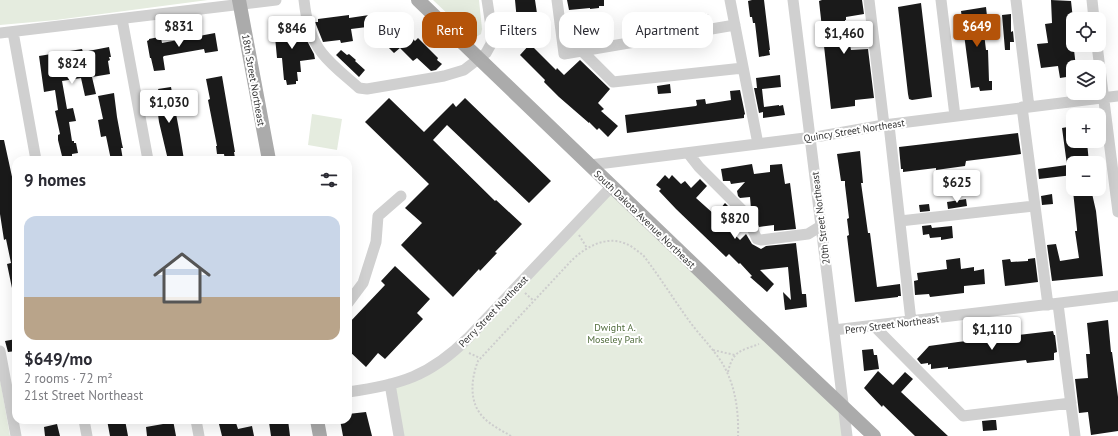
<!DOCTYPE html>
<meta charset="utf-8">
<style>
:root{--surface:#fff;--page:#f2f2f3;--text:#2b2b33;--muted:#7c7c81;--line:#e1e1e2;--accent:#b45309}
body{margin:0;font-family:"PT Sans",sans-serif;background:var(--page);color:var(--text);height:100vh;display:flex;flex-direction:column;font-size:15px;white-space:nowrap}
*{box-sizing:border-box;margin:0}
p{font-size:13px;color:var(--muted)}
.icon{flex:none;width:22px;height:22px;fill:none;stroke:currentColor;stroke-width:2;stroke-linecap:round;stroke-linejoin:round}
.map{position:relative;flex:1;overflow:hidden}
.panel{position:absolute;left:12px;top:156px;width:340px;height:268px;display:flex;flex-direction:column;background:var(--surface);border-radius:12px;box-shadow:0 4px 16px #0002}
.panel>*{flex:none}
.banner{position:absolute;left:364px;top:12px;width:380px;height:36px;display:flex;gap:8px}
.tools{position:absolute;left:1066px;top:12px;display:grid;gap:8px}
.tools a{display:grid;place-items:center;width:40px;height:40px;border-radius:8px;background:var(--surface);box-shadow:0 4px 16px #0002;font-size:20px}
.price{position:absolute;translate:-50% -34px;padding:0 9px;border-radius:4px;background:#fff;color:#222;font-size:13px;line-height:26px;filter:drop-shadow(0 1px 2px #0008)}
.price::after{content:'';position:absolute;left:50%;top:24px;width:12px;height:9px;margin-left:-6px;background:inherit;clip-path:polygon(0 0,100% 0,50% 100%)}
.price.current{background:var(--accent);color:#fff}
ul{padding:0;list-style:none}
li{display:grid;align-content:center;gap:8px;height:212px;padding:0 12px}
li+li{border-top:1px solid var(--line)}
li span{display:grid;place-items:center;height:124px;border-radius:12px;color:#555}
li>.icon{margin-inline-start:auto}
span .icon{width:72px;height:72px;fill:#fffc;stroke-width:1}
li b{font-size:17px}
h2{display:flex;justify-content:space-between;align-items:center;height:48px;padding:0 12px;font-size:17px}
.tag{padding:0 14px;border-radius:12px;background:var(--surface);box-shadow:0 4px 16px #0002;font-size:14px;line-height:36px}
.tag.current{background:var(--accent);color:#fff}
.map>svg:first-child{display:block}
</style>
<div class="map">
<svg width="1118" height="436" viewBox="0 0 1118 436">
<rect width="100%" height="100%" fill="#fff"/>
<path fill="#e5ecdf" d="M0,0H208L56,20L0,25Z
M433,0H479L482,29L481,34L476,37L471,36Z
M312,114L342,119L337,150L308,145Z
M612,186L843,407L847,436H399L390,384L441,363Z
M0,379L10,436H0Z"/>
<path fill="#1a1a1a" d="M515,0H535L541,40L519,42Z
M567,0H604V6H599V8L590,9V8L569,10Z
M752,0H764L770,50H769L770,55L759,57L755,23H753L752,17H750L748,1Z
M822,0H862L864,14L846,17V20H845L847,39H849L851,50L868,49L874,98L855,100V106L831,109L819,1Z
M1051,0L1071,1L1073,19V31L1072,33L1076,67H1073V76L1060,78L1058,66L1041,68L1037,44L1048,43L1045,24L1052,23Z
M921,3L932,97L912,100L909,99L908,94L898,7Z
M986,7L987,16L982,17L986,50H988L989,81H992V90L980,91L979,87L971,88L961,11Z
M706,13V14H708L709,22L671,27L670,19Z
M376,14L382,15L383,25L351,29L353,41L341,43L340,40L323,42L315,22H318V19L349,15V18Z
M1011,14V32L1013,31L1014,42H1010V50H1005L1002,15Z
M301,24L305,37L314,54L315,59L300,61L301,72H297L298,81H296V84L287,85L286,80H284L282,58H277L274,26Z
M643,24L644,33L627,36L626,26Z
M402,28L415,41L418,38L438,58L437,60L442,64L436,70L431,71L417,58L413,61L400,48L394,53L385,44Z
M609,30L610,39L601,40L599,31Z
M215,33L218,51L205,53L204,49L164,56L163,57L165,70L154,71L151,58H150L147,41L149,40V39L159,37V39L161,38L162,43Z
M530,44L556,70L557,68L564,75L580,60L610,89L598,103L604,109L601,111L618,126L608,137L599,128L597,130L589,122V123L559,97L544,82L545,80L520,55Z
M109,47L111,57H109L110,60L108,61L110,74L92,77L96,94L85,96L81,78L62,81L67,109L73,108L76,121L69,122L72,141H74V143H76L78,153L72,154V158L63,160L58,140V135L60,134L55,111L58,110L55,90L44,92L39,56L82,49L83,52Z
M341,50L347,55L349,54L356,60L355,61L365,70L359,77L336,55Z
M780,75L781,87L762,89L764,107L779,105V106L783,105L785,115L763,118V112L759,113L754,88H757L756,78Z
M222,76L235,152H234L235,158L225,160L224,154H217L216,146H217L208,100L210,99L206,79Z
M670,84L671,93L658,94L657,86Z
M171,87L180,135L184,160H168L159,122L155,92H159L158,89Z
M740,90L745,114L744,115V118L627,133L625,115L696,106L697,105L696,100L705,99L706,104L731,100L730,91Z
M114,93L117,117L122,144L123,148H121L123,160H111L106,136L101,137L98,120L103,119L98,96Z
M389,98L424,132L453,103L456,107L465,98L551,181L529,203L447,125L433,140L495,201L496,200L522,224L495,252L497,253L480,271L479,269L453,297L401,245L422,223L405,208L429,184L365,122Z
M1073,126V144L1087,142L1089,163H1073V175L1039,179L1038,169L1067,165L1062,128Z
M1018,133L1021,154L966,161L965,166L936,170V168L903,172V169H901L899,147Z
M0,140H4L16,195V288H12L7,264L11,263L6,239L4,240L0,214Z
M860,151L863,183H861L868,233H870L877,287L900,284L901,296H898V297L855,302L847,236L849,235L847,219L849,218L845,185V181H841L837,154Z
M752,164L754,174L770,172V165L782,164L785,184L790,183L796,229L774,231V225L759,227L756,220L754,208L751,209L750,197L740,198L738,196L737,191L745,182L731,184L730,181H723L721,169Z
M665,175L669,179L672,175L681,184L685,181L691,188L700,179L707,186L696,198L715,215L725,203L733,211L722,222L740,240L746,234L752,244L761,249L766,246L796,243L802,294H806L807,307L785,310L783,292L791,300L788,267L760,270L774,284L767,292L750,277L752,276L740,263L739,264L729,254L726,257L676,209L659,191L661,189L656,185Z
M1084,189H1091L1096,211L1103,276L1052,281L1047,245L1056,244L1060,261L1079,258L1075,231H1077V229L1073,191Z
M1052,194L1053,204L1042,205L1041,196Z
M966,199L967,206L948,209L947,202Z
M929,204L930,211L920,212L919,205Z
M931,225L932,228L952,226L953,238L941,240V237L930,238L929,234L923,235L922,226Z
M960,258L961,269L974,267V271L984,269L985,284L964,286V293L930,297L929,294L915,295L914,281L918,280L917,273L947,269L946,260Z
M1035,258L1038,282L1005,286L1002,260L1010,259L1011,262L1028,261V259Z
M395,266L430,299L417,313L423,319L385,359L378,353L366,367L348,350V324L385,285L381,281Z
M1108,320L1111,352H1112L1118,397V431L1091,435L1088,412L1079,413L1075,379L1088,378L1086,354H1090L1087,323Z
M1053,331L1054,335H1055L1057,352L1054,353V360L1027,363L1026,360L948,369V367L931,369V364L928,365V363L921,364L917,359L929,346L958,342Z
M16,339V351L8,352L5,341Z
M873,349L874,355H877L879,369L864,371L862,350Z
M878,371L893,385L905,372L913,379L901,392L948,436H915L883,405L882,407L864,388Z
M366,412L372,436H343L340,420H348V414Z
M107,420H125L128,436H110Z
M162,420H173L176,436H147L146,427L163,424Z
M218,420H235L238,429L252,426L254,436H222Z
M276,420H288L290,436H271L269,422Z
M992,420H996L997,430L983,431L982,421Z
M57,424L60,436H45L44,427Z"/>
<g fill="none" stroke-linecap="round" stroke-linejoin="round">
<path stroke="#cdcdcd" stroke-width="2" stroke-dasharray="2 2" stroke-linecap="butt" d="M579,235L587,248
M525,293L534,301
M713,350L735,355
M469,353L480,358
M728,372C733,350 741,351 759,344
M511,436C501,430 490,425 482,416C469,401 471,379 478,361L572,260C586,247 605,236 624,243C631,245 637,251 643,255C660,277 674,300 690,322C698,333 707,342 715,353C734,376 739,407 738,436"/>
<path stroke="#d0d0d0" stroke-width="11" d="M304,0C306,19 310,38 322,53C332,66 347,77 359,88L367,89L444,76L464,70L486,53L491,44L492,33L487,0
M557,0L564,54L735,25
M730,0L758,144
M793,0L847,436
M869,0L884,125
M941,0L955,116
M1016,0L1029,107
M1092,0L1094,19
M122,19L148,160
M13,32L36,160
M0,33L276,0
M1097,45L1118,212
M582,51L613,82L743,68
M1022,107L1048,305
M889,125L911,321
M688,153L699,167L745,213L757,239L761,240L808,234L821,226
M590,165L821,136L884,125L1118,96
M900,221L1034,206
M348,303L363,283L376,242L378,216L401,196
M1058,304L1075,436
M874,326L963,416L1071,403
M834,330L1118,296
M0,351L16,436
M390,384L399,436
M348,392C400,385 430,376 468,338L612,186
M84,420L87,436
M196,420L199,436"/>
<path stroke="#ababab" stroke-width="14" d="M239,0L269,160
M418,0L748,317L874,436
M317,420L320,436"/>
</g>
<g text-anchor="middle" stroke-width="4" stroke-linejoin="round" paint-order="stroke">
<g font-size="10" fill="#333" stroke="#fff">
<text transform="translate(254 80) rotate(80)" y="4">18th Street Northeast</text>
<text transform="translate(854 130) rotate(-9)" y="4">Quincy Street Northeast</text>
<text transform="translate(820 218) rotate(-97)" y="4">20th Street Northeast</text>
<text transform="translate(645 219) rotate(44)" y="4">South Dakota Avenue Northeast</text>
<text transform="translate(493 311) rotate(-46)" y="4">Perry Street Northeast</text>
<text transform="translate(892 324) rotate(-7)" y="4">Perry Street Northeast</text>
</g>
<g font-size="10" fill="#546f40" stroke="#fff">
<text x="615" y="331">Dwight A.<tspan x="615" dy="12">Moseley Park</tspan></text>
</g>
</g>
</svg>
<div class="tools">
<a><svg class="icon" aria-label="locate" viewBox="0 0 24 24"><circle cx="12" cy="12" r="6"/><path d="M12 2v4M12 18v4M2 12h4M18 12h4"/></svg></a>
<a><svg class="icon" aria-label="layers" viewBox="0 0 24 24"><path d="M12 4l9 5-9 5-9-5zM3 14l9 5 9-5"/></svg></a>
<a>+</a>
<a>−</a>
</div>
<b class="price" style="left:179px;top:48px">$831</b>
<b class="price current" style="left:977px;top:48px">$649</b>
<b class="price" style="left:292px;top:50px">$846</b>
<b class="price" style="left:844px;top:55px">$1,460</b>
<b class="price" style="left:72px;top:85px">$824</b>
<b class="price" style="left:169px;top:124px">$1,030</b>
<b class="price" style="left:957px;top:204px">$625</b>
<b class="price" style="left:735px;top:240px">$820</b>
<b class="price" style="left:992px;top:351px">$1,110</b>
<div class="banner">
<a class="tag">Buy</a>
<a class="tag current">Rent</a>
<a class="tag">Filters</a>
<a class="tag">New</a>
<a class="tag">Apartment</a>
</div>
<section class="panel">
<h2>9 homes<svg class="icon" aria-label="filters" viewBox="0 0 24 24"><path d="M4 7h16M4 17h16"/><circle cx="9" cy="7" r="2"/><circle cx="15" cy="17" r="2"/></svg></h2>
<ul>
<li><span style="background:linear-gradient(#c9d6e8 65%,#b9a48a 0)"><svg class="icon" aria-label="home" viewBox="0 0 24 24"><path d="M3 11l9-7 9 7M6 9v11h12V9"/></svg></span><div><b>$649/mo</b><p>2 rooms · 72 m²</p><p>21st Street Northeast</p></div></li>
</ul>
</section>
</div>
